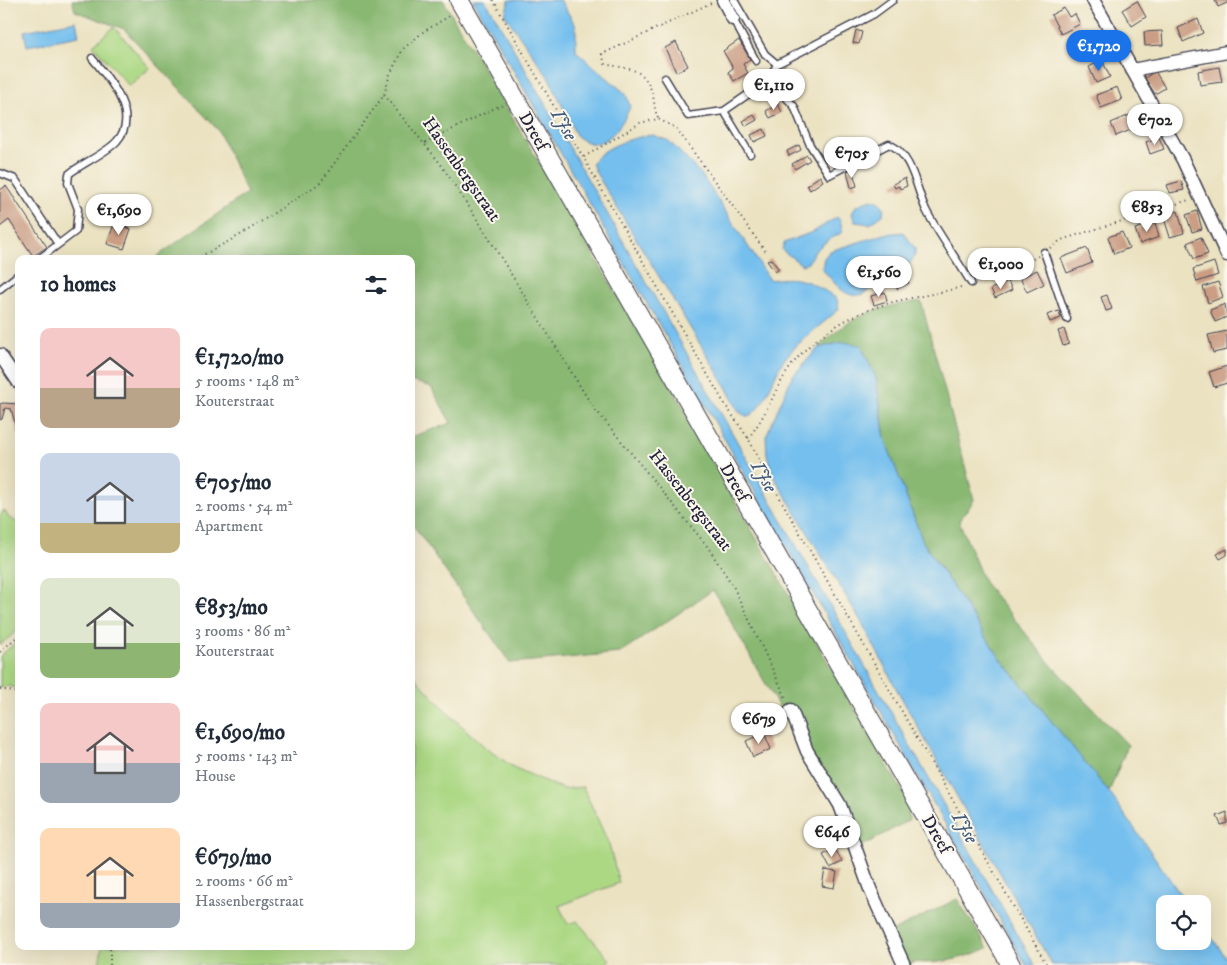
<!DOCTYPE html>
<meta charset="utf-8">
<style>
:root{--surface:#fff;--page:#f2f2f3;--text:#1f2937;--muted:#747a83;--accent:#1a73e8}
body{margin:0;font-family:"IM FELL DW Pica",serif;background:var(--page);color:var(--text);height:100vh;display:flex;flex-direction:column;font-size:19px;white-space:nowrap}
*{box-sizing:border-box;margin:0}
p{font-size:16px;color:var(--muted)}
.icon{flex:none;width:28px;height:28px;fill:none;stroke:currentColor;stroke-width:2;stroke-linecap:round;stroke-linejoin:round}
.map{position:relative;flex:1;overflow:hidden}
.sheet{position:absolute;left:15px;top:255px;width:400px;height:695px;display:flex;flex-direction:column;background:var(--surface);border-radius:10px;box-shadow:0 5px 20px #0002}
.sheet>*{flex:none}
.tools{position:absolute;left:1156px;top:895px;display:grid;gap:10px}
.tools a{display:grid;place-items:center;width:55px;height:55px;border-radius:10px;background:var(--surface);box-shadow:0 5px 20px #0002;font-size:25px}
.price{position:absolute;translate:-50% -42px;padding:0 11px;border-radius:18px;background:#fff;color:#222;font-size:16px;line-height:32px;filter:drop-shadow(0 1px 2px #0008)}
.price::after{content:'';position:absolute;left:50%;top:30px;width:15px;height:11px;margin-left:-8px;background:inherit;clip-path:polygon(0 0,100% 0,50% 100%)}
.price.active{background:var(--accent);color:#fff}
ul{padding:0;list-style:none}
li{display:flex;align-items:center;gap:15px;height:125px;padding:0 25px}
li span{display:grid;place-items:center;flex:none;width:140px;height:100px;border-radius:10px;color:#555}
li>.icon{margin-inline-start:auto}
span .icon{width:60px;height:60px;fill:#fffc;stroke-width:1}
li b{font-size:21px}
h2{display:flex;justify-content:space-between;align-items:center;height:60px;padding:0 25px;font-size:21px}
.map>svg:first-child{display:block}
</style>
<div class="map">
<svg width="1227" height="965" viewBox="0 0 1227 965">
<rect width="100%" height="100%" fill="#fbf7ec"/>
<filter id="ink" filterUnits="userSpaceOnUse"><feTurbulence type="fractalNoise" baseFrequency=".02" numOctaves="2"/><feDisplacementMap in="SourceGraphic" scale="10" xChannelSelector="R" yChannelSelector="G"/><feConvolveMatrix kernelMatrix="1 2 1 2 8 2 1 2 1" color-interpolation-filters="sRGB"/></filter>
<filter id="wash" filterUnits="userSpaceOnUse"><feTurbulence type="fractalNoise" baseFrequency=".0096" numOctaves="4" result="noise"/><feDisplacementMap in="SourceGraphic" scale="20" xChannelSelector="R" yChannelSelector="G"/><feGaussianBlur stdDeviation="1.12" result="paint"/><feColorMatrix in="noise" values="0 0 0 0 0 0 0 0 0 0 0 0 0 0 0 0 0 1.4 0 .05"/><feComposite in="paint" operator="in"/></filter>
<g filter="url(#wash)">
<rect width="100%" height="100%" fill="#ebe2c1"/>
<path fill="#acd884" stroke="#677d60" d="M114,27L150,68L129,86L93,45Z
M4,510L9,518L19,523V629L0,645V516Z
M19,640V689L9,686L0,688V656Z
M411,673L450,715L487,749L513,767L563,789L583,787L609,844L619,883L559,906L568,924L577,921L610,960L604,965H99L102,946H411Z"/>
<path fill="#89b872" stroke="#566d56" d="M72,0H443L688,415L710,458L908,801L909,820L859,848L805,742L781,711L713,590L620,653L510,663L411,522V437L451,423L431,387L411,381V259H156L159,255L247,193L218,130L124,29L75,11Z
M921,301L974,500L959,521L984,582L1053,667L1128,745L1109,792L1000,658L923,542L885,439L876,378L843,342L818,348C849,316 877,307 921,301Z
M957,899L988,948C966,958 938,965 914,962L908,965L891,932Z"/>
<path fill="#75bfee" stroke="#4c7094" d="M473,0H485L492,11L1035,965H1026Z
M509,0H560L576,26V51L626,94L630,107C621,128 600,158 576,135L549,78L505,15Z
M76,21L79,36L27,46L24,31Z
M653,135L669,141L701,174L770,280C800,275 813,282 837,299L839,309C823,324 800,340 787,356C771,376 770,402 748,417L739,412L725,385L596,173L592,163C602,147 636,136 653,135Z
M871,199L878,201L884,207L883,215L870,224L855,222L852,214L855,207Z
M837,217L840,220L843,232C829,240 814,247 808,263L802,265L782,250L784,243L815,231Z
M903,232L915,248V256L910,263L863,294C845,301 834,281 822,269L824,258L830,251L885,234Z
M843,342L861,345L876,378L885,439L923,542L1000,658L1109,792L1187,904H1165V941H1202L1203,925L1227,959V965H1052L896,688L862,623L773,475L767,455L766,436L792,377L818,348Z"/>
<g id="blocks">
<path fill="#ca9d84" d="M1215,0H1227V3L1218,7Z
M1137,1L1146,17L1132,26L1122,10Z
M1064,8L1069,17L1075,14L1080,24L1061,34L1051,15Z
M1198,19L1203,33L1183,42L1178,28Z
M856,30L862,32L859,44L853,43Z
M1162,31L1163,45L1145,46L1144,32Z
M739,40L750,59L743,64L748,73L734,81L728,72L733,68L723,51Z
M676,42L688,66L676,72L665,48Z
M1102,60L1110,77L1096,83L1089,67Z
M1219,67L1222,82L1200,85L1198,71Z
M1155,71L1165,88L1155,94L1145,78Z
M1117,87L1122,100L1101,108L1096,95Z
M778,104L782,112L770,118L766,111Z
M1132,114L1138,127L1116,136L1111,123Z
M754,115L757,120L746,126L743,121Z
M764,129L767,136L754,142L751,135Z
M1159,137L1164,149L1150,154L1146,142Z
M799,145L801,150L789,156L787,151Z
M807,155L810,160L795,169L792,164Z
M852,169L857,186L851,188L847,171Z
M820,176L823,181L810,190L807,185Z
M905,178L907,186L900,189L899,186L895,188L893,184Z
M1181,181L1184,190L1170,193L1167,185Z
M6,186L47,247L33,256L9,220L0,227V190Z
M1178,211L1184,233L1170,237L1163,215Z
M1197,211L1202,229L1192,232L1186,215Z
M1155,223L1159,237L1140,244L1135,229Z
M114,224L131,229L124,249L107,244Z
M1122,232L1129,248L1114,254L1108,237Z
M1201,237L1208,254L1194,259L1187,243Z
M1087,248L1092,263L1067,273L1061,258Z
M771,259L779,269L775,272L767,261Z
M1214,262L1218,275L1197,282L1193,269Z
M1037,270L1044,284L1027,292L1020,278Z
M907,279L909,283L897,289L895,285Z
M1008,281L1012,290L995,298L991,289Z
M1218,282L1223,297L1208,303L1203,287Z
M885,292L887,301L874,305L871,296Z
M1107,295L1112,309L1106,311L1101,297Z
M1225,304L1227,317L1215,322L1210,310Z
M1059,311L1061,318L1050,322L1047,315Z
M1064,329L1069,344L1063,346L1058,331Z
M1227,331V350L1213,353L1208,335Z
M1227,366V383L1214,387L1209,372Z
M3,403L19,404V437L11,409L5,408L2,419L0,420V404Z
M1227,549V555L1220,559L1217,554Z
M764,733L771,749L753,757L746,741Z
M1227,812V823L1221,825L1217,816Z
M835,849L842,862L830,868L823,855Z
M825,870L837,872L834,888L822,886Z"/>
</g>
</g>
<g filter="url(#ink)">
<use href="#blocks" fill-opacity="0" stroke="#403f4f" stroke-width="1"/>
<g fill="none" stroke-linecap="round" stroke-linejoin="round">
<defs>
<path id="service" d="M733,19L756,61
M777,64L874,14L893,0
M665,78L688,116L724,111L769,80L777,64L765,54L734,0
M769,80L794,106L810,145L829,175L889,144C913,155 916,189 926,210C939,235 957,259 971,283
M724,111L750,154
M0,173L15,179L58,244
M1044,252L1067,319
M39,259L76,231L78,209L68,183L69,174C81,164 108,152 117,141C141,114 108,78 92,58
M0,289L19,274"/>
<path id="minor" d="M723,0L733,19
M1093,0L1183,160L1227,255
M1132,70L1227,52
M0,355L19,383
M791,710L807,751L840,805L870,889L904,965"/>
<path id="secondary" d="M459,0L1011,965"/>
</defs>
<use href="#service" stroke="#403f4f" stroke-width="9"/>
<use href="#minor" stroke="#403f4f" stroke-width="15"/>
<use href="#secondary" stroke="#403f4f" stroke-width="20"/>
<path stroke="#403f4f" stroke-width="2" stroke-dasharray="1 4" stroke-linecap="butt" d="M493,0L724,403L748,438L773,486L1047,965
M384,95L440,163L482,227L591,404L707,546L733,586L787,700
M658,118C654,109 655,105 653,96C645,67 632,70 605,64L602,54L713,2
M425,143L503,104
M584,157L640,123L658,119L676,128L766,252
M1050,248L1061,240L1189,200
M196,259L242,234L320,183L384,95L390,74L403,49L423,32L451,15
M978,282L1007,274L1038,256
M748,438C766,417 773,392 789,369C813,334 856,311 897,301C919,296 942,293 964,286
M0,652L19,635
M0,689L19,693
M110,965V946"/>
<use href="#service" stroke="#fff" stroke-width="6"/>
<use href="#minor" stroke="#fff" stroke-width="12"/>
<use href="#secondary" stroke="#fff" stroke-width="18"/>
</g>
</g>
<g text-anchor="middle" stroke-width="4" stroke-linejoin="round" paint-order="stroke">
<g font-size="18" fill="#22223b" stroke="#fbf7ec">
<text transform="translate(534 131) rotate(60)" y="6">Dreef</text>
<text transform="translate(462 169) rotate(55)" y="6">Hassenbergstraat</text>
<text transform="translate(735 482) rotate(60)" y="6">Dreef</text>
<text transform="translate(691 500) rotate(52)" y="6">Hassenbergstraat</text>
<text transform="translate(937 834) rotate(60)" y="6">Dreef</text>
</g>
<g font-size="19" font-style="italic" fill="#3f597a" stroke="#fbf7ec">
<text transform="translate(565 124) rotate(60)" y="7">IJse</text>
<text transform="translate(765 476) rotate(60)" y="7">IJse</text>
<text transform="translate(966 827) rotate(60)" y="7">IJse</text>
</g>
</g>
</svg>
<div class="tools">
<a><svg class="icon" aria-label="locate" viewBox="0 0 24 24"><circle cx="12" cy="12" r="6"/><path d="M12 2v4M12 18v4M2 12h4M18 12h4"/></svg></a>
</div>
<b class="price active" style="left:1099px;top:72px">€1,720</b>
<b class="price" style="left:774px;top:111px">€1,110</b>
<b class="price" style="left:1155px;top:146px">€702</b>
<b class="price" style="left:852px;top:179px">€705</b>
<b class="price" style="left:1147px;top:233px">€853</b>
<b class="price" style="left:119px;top:236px">€1,690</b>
<b class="price" style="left:1001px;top:290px">€1,000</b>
<b class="price" style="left:879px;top:298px">€1,560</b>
<b class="price" style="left:759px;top:745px">€679</b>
<b class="price" style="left:832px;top:858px">€646</b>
<section class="sheet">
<h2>10 homes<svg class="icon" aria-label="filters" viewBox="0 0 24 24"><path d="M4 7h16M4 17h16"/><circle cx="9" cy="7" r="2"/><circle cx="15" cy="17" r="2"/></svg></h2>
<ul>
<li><span style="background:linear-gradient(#f6c9c9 60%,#b9a48a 0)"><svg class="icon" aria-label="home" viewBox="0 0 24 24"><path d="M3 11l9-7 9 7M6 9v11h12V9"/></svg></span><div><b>€1,720/mo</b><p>5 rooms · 148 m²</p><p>Kouterstraat</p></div></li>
<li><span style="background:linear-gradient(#c9d6e8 70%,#c2b280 0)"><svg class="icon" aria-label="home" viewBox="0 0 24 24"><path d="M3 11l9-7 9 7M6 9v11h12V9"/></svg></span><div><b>€705/mo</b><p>2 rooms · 54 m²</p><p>Apartment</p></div></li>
<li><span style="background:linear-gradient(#dfe7d0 65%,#8fb573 0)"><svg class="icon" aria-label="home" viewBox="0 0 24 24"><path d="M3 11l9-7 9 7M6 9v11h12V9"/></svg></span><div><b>€853/mo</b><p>3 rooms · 86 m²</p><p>Kouterstraat</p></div></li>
<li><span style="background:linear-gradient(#f6c9c9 60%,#9aa5b1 0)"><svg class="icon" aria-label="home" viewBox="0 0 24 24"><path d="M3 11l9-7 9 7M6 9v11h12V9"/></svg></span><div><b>€1,690/mo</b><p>5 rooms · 143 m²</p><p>House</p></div></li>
<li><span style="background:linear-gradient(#ffd9b3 75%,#9aa5b1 0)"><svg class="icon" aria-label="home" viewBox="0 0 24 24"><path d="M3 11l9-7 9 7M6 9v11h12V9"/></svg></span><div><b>€679/mo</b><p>2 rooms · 66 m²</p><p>Hassenbergstraat</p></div></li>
</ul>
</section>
</div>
